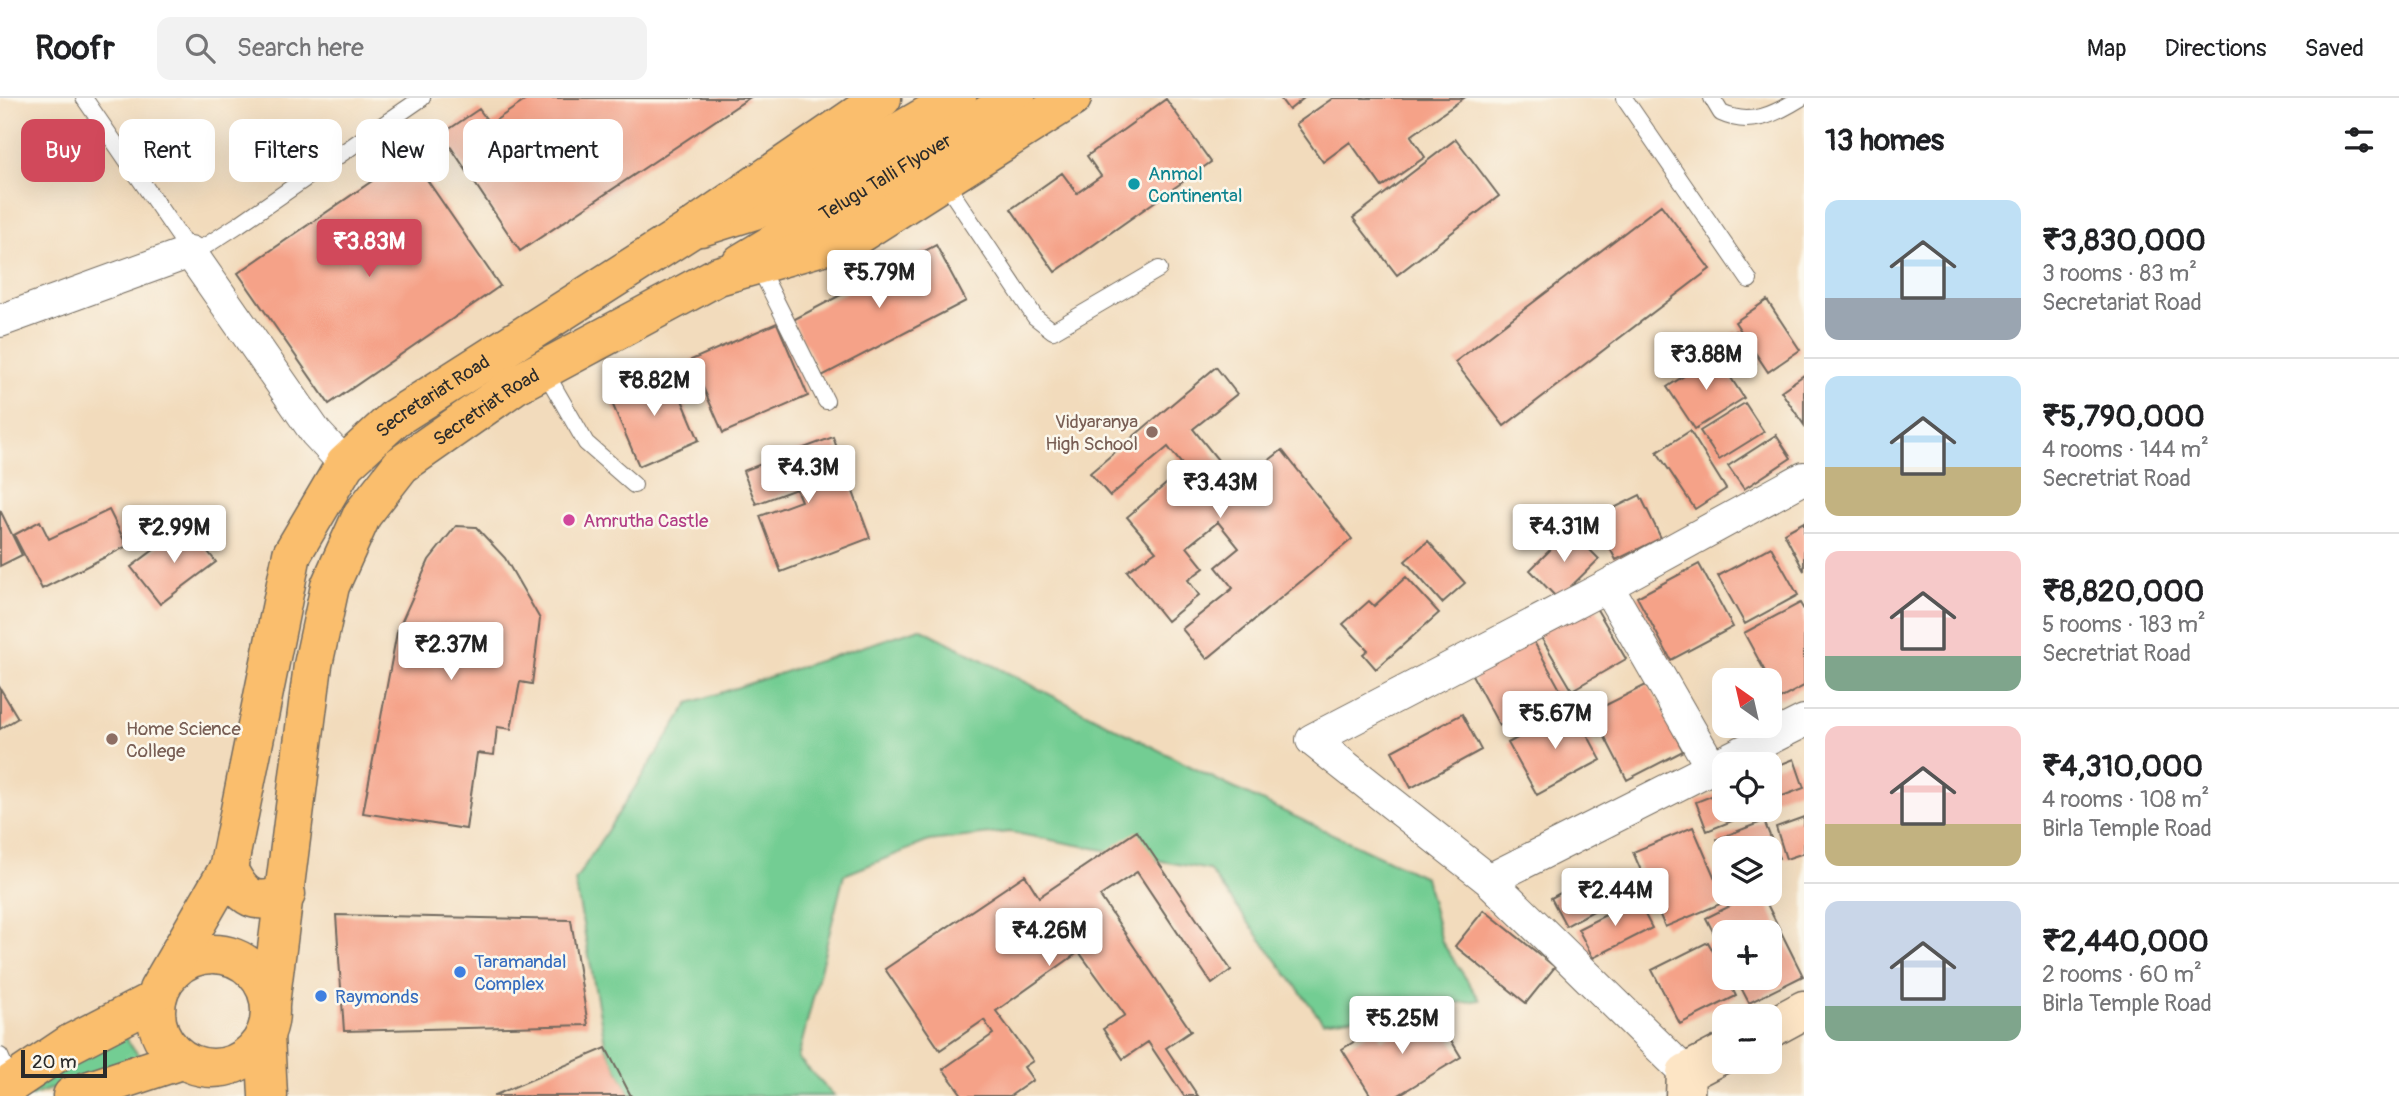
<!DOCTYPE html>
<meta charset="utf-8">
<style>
:root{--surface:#fff;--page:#f2f2f2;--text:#202124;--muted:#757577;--line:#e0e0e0;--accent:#d1495b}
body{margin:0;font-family:Pangolin,sans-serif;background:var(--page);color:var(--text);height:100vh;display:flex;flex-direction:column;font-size:26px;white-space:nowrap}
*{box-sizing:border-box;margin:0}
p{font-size:23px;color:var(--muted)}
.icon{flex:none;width:38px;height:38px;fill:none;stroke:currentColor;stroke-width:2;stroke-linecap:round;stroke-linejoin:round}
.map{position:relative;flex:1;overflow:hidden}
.details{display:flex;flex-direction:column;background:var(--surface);width:595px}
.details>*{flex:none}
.top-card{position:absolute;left:21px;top:21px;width:665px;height:63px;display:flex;gap:14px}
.needle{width:46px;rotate:326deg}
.tools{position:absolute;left:1712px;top:570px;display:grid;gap:14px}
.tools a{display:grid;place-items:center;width:70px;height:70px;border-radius:14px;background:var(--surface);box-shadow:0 7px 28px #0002;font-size:35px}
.scale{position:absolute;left:21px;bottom:18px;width:86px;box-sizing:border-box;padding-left:7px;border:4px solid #2b2b2b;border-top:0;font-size:19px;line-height:24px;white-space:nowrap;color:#2b2b2b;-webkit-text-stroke:5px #fbf7ec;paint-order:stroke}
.price{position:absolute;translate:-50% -60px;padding:0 16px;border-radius:7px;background:#fff;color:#222;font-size:23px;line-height:46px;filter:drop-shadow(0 2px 4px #0008)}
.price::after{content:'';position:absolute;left:50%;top:42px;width:21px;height:16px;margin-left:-10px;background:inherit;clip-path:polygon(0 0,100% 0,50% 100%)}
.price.current{background:var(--accent);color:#fff}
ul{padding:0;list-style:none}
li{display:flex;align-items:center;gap:21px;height:175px;padding:0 21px}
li+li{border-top:2px solid var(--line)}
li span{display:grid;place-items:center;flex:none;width:196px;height:140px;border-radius:14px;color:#555}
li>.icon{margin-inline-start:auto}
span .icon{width:84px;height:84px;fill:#fffc;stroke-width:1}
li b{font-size:30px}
h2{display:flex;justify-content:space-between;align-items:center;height:84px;padding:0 21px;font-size:30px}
.pill{padding:0 24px;border-radius:14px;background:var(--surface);box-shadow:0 7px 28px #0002;font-size:24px;line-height:63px}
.pill.current{background:var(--accent);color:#fff}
header{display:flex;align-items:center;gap:42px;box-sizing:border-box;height:98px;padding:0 35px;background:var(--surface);border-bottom:2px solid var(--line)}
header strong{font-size:33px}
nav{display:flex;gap:38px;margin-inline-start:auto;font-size:24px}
.search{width:490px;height:63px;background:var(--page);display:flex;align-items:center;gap:18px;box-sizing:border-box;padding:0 24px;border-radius:14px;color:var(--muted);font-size:26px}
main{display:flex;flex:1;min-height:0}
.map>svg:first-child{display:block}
</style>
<header>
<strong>Roofr</strong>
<div class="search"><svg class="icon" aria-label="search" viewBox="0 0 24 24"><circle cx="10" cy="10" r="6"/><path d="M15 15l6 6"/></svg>Search here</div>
<nav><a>Map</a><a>Directions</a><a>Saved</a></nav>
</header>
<main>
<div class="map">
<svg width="1804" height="998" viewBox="0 0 1804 998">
<rect width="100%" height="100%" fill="#fbf7ec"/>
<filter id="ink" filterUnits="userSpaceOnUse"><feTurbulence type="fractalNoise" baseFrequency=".0143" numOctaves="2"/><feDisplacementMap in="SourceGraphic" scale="14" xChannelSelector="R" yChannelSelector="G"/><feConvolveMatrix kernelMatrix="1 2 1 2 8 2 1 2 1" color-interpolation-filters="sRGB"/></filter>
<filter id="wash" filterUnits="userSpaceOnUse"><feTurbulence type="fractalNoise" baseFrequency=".00686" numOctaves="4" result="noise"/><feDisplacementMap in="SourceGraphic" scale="28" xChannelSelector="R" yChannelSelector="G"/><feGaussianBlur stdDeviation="1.57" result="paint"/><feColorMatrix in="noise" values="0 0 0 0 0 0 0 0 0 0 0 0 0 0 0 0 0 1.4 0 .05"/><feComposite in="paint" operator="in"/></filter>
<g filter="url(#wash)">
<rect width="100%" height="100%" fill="#f2dbbc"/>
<path fill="#73cd93" stroke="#4f7c5f" stroke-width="2" d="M920,530L1227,687L1425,779L1442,844L1480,902L1323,924L1209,772L1009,734L929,743L844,777L798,960L834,998H631L606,950L575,783L689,605Z
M123,928L129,946L141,959L31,998L30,995Z"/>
<g id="blocks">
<path fill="#f5a288" d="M529,0H749L520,153L442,36L479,11L490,26Z
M1280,0H1304L1289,12Z
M1333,0H1464L1411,38L1425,59L1382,89L1350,44L1323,64L1296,26Z
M1166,1L1211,64L1055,174L1011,111L1062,75L1077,95L1101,78L1087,58Z
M1456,41L1499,98L1397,177L1353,120Z
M410,57L500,188L329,306L238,175Z
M1661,107L1710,171L1504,328L1455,264Z
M936,147L966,203L822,278L793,222Z
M1767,202L1800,252L1768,274L1735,224Z
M777,225L808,298L723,335L691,262Z
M1736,233L1756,265L1735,279L1714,247Z
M1716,257L1744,300L1695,331L1667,289Z
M1216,269L1237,296L1193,331L1238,387L1282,352L1352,441L1207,561L1182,531L1233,490L1216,469L1239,450L1218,424L1187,449L1204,470L1188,482L1199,497L1167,523L1127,473L1156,453L1127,419L1185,370L1168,349L1110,398L1090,375Z
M669,271L699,342L639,368L609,298Z
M1804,277V327L1781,293Z
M1745,305L1764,334L1719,362L1700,333Z
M1690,333L1726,391L1695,411L1657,354Z
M1776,337L1791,360L1744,391L1728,368Z
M833,339L870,440L781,474L760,418L801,403L796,391L756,406L743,373Z
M1640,397L1661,440L1616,462L1594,420Z
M0,412L22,457L0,468Z
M109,412L127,448L42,491L14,437L40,423L49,441Z
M1804,424V473L1784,435Z
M187,427L216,464L160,506L131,469Z
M456,428L476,429L505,460L540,521L532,586L520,584L511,631L497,629L494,657L477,655L466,731L363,715L397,534L429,462Z
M1570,432L1599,461L1558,501L1530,472Z
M1428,443L1465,485L1442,505L1405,463Z
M1771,449L1798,497L1745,526L1718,478Z
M1699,466L1733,529L1671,562L1637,499Z
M1406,479L1439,515L1376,571L1363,556L1368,552L1343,526L1369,503L1374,508Z
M1592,503L1626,561L1572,592L1538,534Z
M1800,505L1804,512V588L1780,601L1744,535Z
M1533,542L1561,593L1499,627L1471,575Z
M1648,586L1683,653L1627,682L1592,614Z
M0,590L18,620L0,631Z
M1573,610L1601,662L1537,697L1508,645Z
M1462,616L1481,652L1411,690L1392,653Z
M1794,661L1804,690L1769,703V671Z
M1724,693V712H1749L1750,716L1707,733L1696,704Z
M1804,719V755L1786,761L1776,729Z
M1764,723L1779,760L1769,764V751H1724V757L1717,741Z
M1693,729L1725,804L1665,829L1633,754Z
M1137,733L1231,872L1212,886L1137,774L1100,798L1191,933L1166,950L1198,998H1184L1148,944L1123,961L1103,931L1125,917L1079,854L996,913L1033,963L1024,969L1033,982L1010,998H963L943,971L993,936L984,922L940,952L885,871L1025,777L1039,799Z
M1583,783L1597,811L1566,828L1551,800Z
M1754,796H1762L1803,878L1749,905L1736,880H1769V835H1724V855L1706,820Z
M1637,801L1652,830L1593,860L1578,831Z
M1484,812L1555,869L1526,905L1455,848Z
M336,817L571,822L588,927L344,933Z
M1708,844L1724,874V880H1727L1736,898L1680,926L1652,872Z
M1433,912L1461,959L1397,998H1371L1342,951L1375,931L1382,942Z
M606,950L631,998H493Z"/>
</g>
</g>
<g filter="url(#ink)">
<use href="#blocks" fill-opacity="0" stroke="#71695e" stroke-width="2"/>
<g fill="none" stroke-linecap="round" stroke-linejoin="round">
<defs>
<path id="lane" d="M84,0L190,154L207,147L238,127L422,0
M1624,0L1749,182
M1712,0L1721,15C1751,29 1775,16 1801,0
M944,83L1035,219L1053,233L1159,171
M758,167L826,303
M544,272L586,345L634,387
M0,958L12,985"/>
<path id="street" d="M0,223L190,154L316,335L345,366
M1607,488L1712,670
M1489,782L1804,623
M1686,975L1489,782L1312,642L1607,488L1804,380"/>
<path id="secondary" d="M1769,931L1804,912
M1685,998L1686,975L1724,955"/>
<g id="primary">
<path d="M701,129L780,104L957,0"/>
<path id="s1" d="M741,165L1016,0"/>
<path d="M0,993L70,946L157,901"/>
<path d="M72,998L181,962"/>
</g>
<g id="highway">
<path d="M228,771C243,801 255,808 286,796"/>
<circle cx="213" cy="913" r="57"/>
<path id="s2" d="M158,892L228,771L292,456L345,366L395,320L690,132L882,0"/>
<path id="s3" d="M270,906L313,567L330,488L362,417L401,367L515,287L718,178L854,139L1072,0"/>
<path d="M265,937L268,998"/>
</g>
</defs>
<use href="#lane" stroke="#71695e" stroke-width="18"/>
<use href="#street" stroke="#71695e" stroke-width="34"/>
<use href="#secondary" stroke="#71695e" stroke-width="41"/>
<use href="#primary" stroke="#71695e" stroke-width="41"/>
<use href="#highway" stroke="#71695e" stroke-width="41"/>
<use href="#lane" stroke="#fff" stroke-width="16"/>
<use href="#street" stroke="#fff" stroke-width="32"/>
<use href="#secondary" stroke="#fde5c5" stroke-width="38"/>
<use href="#primary" stroke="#fabe6d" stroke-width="38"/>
<use href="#highway" stroke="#fabe6d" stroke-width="38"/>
</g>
</g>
<circle fill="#0f9aa8" stroke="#fbf7ec" stroke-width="2.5" cx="1134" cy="86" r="7"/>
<g fill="#8d6e63" stroke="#fbf7ec" stroke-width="2.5">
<circle cx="1152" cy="334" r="7"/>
<circle cx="112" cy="641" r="7"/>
</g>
<circle fill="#d1479c" stroke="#fbf7ec" stroke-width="2.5" cx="569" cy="422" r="7"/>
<g fill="#3f7fe0" stroke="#fbf7ec" stroke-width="2.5">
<circle cx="460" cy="874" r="7"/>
<circle cx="321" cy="898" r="7"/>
</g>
<g text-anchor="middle" stroke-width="5" stroke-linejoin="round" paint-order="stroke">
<g font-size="19" fill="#0d838f" stroke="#fbf7ec" text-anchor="start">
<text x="1148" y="82">Anmol<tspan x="1148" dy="22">Continental</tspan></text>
</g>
<g font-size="19" fill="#2b2b2b" stroke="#fbf7ec">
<text dy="7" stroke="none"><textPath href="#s1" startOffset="168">Telugu Talli Flyover</textPath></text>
<text dy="7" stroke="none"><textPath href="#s2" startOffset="677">Secretariat Road</textPath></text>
<text dy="7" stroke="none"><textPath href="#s3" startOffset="667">Secretriat Road</textPath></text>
</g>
<g font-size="19" fill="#785e54" stroke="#fbf7ec" text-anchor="end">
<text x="1138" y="330">Vidyaranya<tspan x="1138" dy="22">High School</tspan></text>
<text x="126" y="637" text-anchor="start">Home Science<tspan x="126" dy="22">College</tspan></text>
</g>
<g font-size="19" fill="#b23c85" stroke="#fbf7ec" text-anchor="start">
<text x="583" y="429">Amrutha Castle</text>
</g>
<g font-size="19" fill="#366cbe" stroke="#fbf7ec" text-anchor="start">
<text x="474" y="870">Taramandal<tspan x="474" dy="22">Complex</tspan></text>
<text x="335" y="905">Raymonds</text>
</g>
</g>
</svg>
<div class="tools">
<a><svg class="needle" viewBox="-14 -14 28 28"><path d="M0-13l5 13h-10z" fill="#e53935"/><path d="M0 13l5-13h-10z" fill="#757577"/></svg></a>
<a><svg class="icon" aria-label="locate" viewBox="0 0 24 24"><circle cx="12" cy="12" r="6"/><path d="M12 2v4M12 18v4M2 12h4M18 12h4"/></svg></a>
<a><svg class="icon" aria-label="layers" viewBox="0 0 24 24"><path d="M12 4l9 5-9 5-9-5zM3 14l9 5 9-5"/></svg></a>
<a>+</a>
<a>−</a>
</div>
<div class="scale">20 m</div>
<b class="price current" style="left:369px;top:181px">₹3.83M</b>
<b class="price" style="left:879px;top:212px">₹5.79M</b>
<b class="price" style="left:1706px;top:294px">₹3.88M</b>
<b class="price" style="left:654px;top:320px">₹8.82M</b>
<b class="price" style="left:808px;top:407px">₹4.3M</b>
<b class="price" style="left:1220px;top:422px">₹3.43M</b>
<b class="price" style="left:1564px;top:466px">₹4.31M</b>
<b class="price" style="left:174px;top:467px">₹2.99M</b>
<b class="price" style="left:451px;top:584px">₹2.37M</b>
<b class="price" style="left:1555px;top:653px">₹5.67M</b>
<b class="price" style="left:1615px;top:830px">₹2.44M</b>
<b class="price" style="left:1049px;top:870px">₹4.26M</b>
<b class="price" style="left:1402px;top:958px">₹5.25M</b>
<div class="top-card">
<a class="pill current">Buy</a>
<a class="pill">Rent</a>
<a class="pill">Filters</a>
<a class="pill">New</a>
<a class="pill">Apartment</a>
</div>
</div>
<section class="details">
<h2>13 homes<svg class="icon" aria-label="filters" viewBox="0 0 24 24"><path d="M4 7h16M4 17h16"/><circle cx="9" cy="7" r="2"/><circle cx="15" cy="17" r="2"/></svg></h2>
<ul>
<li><span style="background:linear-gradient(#bfe0f5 70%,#9aa5b1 0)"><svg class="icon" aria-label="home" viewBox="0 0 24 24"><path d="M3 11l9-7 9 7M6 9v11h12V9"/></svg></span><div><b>₹3,830,000</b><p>3 rooms · 83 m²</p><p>Secretariat Road</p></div></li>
<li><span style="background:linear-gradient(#bfe0f5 65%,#c2b280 0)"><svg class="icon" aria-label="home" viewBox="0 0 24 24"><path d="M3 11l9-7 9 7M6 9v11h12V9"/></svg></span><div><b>₹5,790,000</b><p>4 rooms · 144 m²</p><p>Secretriat Road</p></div></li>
<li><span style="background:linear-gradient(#f6c9c9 75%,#7fa58c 0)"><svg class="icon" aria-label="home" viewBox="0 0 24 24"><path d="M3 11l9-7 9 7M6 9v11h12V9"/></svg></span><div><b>₹8,820,000</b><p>5 rooms · 183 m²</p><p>Secretriat Road</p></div></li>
<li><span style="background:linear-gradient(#f6c9c9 70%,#c2b280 0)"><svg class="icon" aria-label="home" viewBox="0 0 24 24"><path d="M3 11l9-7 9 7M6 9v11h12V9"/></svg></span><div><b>₹4,310,000</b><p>4 rooms · 108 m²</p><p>Birla Temple Road</p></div></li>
<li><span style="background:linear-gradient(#c9d6e8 75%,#7fa58c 0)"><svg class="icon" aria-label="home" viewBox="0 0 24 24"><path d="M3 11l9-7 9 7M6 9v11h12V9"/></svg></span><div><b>₹2,440,000</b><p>2 rooms · 60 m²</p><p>Birla Temple Road</p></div></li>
</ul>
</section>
</main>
